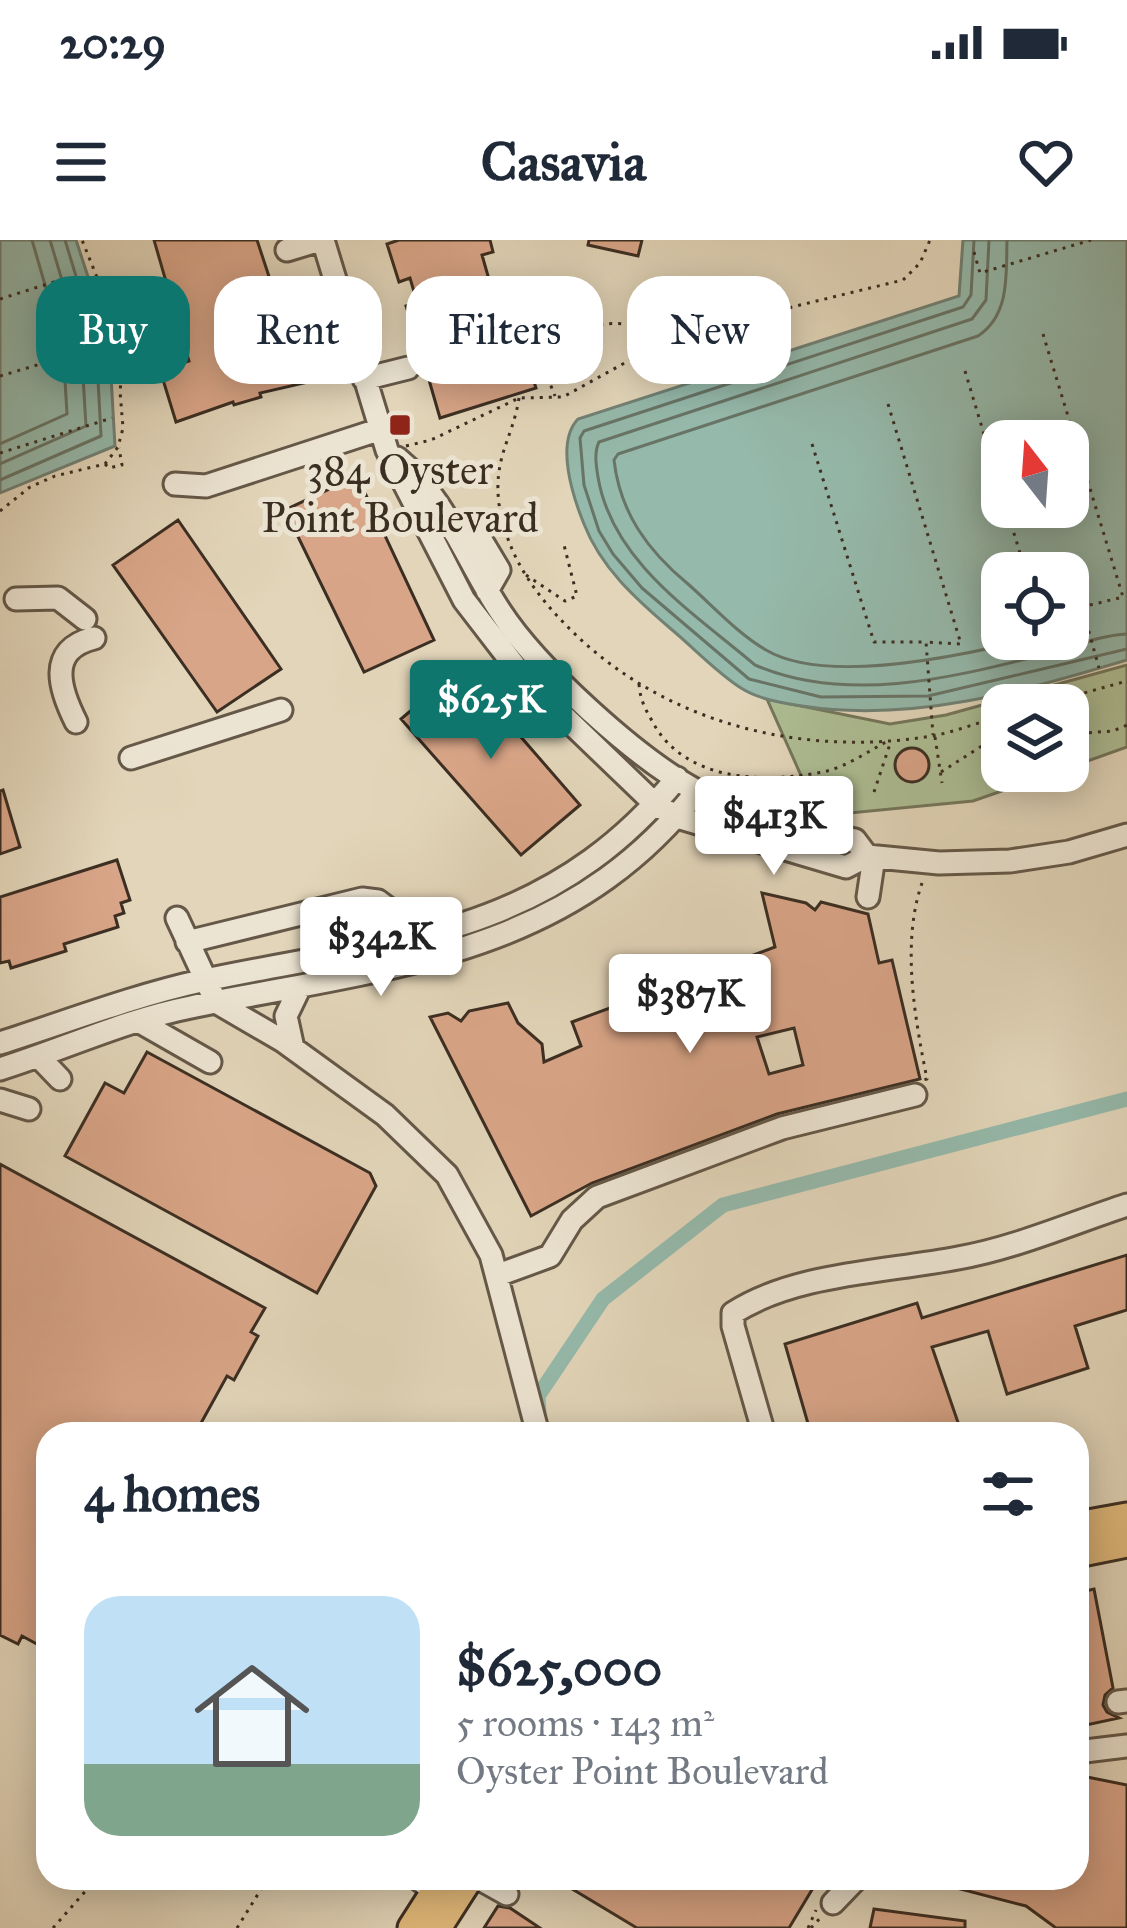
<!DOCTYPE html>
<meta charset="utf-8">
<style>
:root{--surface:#fff;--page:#f6f6f7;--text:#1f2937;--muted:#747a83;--accent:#0f766e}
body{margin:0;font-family:"IM FELL Great Primer",serif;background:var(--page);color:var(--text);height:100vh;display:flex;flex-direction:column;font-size:45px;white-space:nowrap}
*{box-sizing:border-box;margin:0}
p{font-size:39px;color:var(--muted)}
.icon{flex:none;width:66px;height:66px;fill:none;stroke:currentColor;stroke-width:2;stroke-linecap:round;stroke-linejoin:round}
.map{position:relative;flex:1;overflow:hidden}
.details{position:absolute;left:36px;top:1182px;width:1053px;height:468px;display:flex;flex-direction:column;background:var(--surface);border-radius:36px;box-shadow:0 6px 30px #0003}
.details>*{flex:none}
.banner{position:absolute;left:36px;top:36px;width:1056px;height:108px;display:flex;gap:24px}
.needle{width:78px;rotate:343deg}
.tools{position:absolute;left:981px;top:180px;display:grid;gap:24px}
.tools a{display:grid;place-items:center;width:108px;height:108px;border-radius:24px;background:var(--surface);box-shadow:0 6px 30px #0003;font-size:60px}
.price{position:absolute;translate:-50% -102px;padding:0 27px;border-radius:12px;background:#fff;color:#222;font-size:39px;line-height:78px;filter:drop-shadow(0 3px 6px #0008)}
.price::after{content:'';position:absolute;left:50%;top:72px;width:36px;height:27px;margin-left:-18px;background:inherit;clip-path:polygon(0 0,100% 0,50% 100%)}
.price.active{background:var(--accent);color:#fff}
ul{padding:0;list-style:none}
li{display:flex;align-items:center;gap:36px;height:300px;padding:0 48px}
li span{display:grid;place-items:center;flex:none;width:336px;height:240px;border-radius:36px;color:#555}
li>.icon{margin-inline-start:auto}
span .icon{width:144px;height:144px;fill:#fffc;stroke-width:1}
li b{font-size:51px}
h2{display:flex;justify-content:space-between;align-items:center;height:144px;padding:0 48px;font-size:51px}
.chip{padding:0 42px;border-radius:36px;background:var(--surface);box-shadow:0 6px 30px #0003;font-size:42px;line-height:108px}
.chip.active{background:var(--accent);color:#fff}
.status{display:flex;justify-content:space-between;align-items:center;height:84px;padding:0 60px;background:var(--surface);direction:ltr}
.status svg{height:33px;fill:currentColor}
header{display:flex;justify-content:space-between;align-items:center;height:156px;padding:0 48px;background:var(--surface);font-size:54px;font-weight:700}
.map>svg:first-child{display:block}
</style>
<div class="status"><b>20:29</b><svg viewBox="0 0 49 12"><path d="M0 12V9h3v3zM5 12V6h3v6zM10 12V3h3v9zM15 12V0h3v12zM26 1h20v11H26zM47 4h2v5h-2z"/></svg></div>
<header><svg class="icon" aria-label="menu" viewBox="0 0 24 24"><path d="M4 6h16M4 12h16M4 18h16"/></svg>Casavia<svg class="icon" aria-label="heart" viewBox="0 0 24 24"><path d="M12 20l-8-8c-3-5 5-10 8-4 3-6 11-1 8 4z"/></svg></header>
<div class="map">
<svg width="1127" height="1688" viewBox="0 0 1127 1688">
<rect width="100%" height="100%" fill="#e2d5b9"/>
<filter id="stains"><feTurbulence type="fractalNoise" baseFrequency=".00167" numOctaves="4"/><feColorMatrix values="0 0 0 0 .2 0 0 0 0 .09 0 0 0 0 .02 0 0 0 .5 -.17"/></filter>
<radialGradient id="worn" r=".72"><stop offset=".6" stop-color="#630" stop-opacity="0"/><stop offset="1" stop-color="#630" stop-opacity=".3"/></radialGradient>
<path fill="#aebe94" stroke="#74765b" stroke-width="3" d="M1127,425V507L1068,528V465H1002V531H1059L973,561L819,576L767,459L890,484L946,475Z"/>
<path fill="#95b9ab" stroke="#718174" stroke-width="3" fill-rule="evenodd" d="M0,0H76L109,101L115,206L0,253Z
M963,0H1127V420C1023,451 912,483 802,466C782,463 758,459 741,448C716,432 694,408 671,389C636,359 601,328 584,284C573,257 555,203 578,179L959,56ZM1002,201H1068V267H1002ZM1002,333H1068V399H1002Z"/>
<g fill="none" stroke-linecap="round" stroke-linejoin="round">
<path stroke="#687466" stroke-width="3" d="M974,0L971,55L963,67L584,191L580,198L584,245L599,291L613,314L642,348L749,439L821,457L928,456L1127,409
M989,0L986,60L972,79L599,202C594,212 596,225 598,237C612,322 694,373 755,425C848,465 954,437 1046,414C1072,407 1101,395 1127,394
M1007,0C1006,35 1010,75 978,96L618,214L614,220C620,273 648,311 688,344C712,365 738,394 766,410C827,446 965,415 1030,399
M0,204L67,174L63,107L32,0
M0,224L86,186L81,104L50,0
M0,240L101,196L96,102L65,0"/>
<path stroke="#95b9ab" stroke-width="15" d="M539,1174L538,1156L603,1059L723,965L1127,859"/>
</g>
<path fill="#d9a588" stroke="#3b2e22" stroke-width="3" fill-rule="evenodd" d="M154,0H257L304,143L260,153L261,157L234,165L233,162L176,182L160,130L189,121Z
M399,0H490L493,12L482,15L490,43L502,39L513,74L501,78L512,114L524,110L536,148L440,178L429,140L440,136L429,100L418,104L406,66L417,62L410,38L399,42L387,4Z
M589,0H642L638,16L588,5Z
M357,236L434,400L364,432L285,270Z
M178,280L281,429L217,472L113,325Z
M461,428L580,565L521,615L401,479Z
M895 525a17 17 0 1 1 34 0a17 17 0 1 1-34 0Z
M3,550L20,607L0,614V551Z
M117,620L130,660L121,663L124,673L115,676L118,687L64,704L66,711L11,728L9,721L0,723V657Z
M762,653L806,663L815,670L821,662L868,674L879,723L892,720L920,839L777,874L592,943L531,976L430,777L448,773L461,781L469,771L508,763L518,783L542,804L544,822L581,806L572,782L775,707ZM794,788L803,825L769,834L757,797Z
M147,812L370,933L376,946L317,1053L65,916L105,843L124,853Z
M0,924L265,1068L251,1092L258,1096L234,1140L227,1136L195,1194H48V1410L22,1396L18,1404L0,1395Z
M1127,1015V1070L1075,1086L1088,1128L1007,1154L988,1091L932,1107L962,1194H811L785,1104L917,1063L922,1078Z
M1094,1349L1113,1448L1105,1455L1103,1465L1107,1472L1119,1478L1077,1487V1353Z
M1077,1535L1127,1545V1688H1056L1026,1666L960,1649L962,1638H1077Z
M554,1638H819L789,1688H637Z
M498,1666L510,1668L540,1688H484Z
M874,1669L965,1681V1688H870Z"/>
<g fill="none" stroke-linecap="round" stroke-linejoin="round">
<defs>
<path id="minor" d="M323,0L387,210L464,360L524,438L655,564L677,577L846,627L867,616L939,623L1010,621L1069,612L1127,595
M287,10L320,0
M364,139L408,128
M397,218C445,257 466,320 500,371C537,428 636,518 697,551C745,576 802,589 855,600L867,616
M175,244L206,246L381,189
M455,293L478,295L499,330L487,351
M16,359L58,358L85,379
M76,482C60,450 46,410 94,398
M131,518L281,470
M868,657L874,617
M177,678L216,762L283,801L385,875L447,935L491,1015L538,1194
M187,702L362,659L378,661L386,667L394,703
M140,782L210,822
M0,803C66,782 133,756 201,741C388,701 546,699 677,538
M293,808L286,776L299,749
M38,816L60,839
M0,829C64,809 125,780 191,767C382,727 566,719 697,551
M0,860L29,869
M498,1035L550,1016L572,980L597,957L782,888L915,855
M764,1194L733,1086V1073C795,1033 886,1032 958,1018C1015,1008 1072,983 1127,965
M1118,1462L1127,1461
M1077,1512L1127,1506
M417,1638L425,1644L482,1640L507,1654
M833,1663L857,1638"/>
<path id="major" d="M1077,1286L1127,1277
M1077,1313L1127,1303
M412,1688L444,1638
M437,1688L469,1638"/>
</defs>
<use href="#minor" stroke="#655848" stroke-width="27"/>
<use href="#major" stroke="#3b2e22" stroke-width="33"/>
<path stroke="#3b2e22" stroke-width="3" stroke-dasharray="3 6" stroke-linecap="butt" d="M974,12L980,33L1091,0
M776,44L784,71
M0,59L54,42L76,113
M574,91C604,81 638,78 664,101
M1043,94L1123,357L1082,367L1099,428
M125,101L148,97
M544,129L555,156
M965,131L1002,254
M0,136L108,104
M519,158C513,198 493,217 499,264C506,311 531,349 563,382C658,482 798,518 932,496C955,492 979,482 1002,476
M888,164L961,404L926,402
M812,204L874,402H926L933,495
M406,206L431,200L519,158L563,157L659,104L736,94L792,67L903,40L920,23L930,0
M0,213L112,178
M105,224L109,228L122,225L119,208
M1006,267L1026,333
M0,271L30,247L55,236L105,224L118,207L123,188L120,151L125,107L82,0
M526,335L565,361L577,356L564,305
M1068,371L1082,367
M639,444C640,458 644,467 651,479C683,543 766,544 827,531C847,526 867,512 886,502
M1041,465L1127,441
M1068,480L1071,496L1068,502
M1071,494L1113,491L1127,485
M935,497L942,543
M986,505L995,520L1002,523
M941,532L985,504L986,480
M874,552L891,501
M922,643C901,703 915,779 927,839L923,840
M53,1688L97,1638
M237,1688L268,1638
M808,1688L816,1670
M811,1688L822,1676"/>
<use href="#minor" stroke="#ece4d2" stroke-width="21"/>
<use href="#major" stroke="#e1ba7c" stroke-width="27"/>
</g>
<rect fill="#8f2418" stroke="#ece4d2" stroke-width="4.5" x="388" y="173" width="24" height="24" rx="6"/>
<g text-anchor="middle" stroke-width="10" stroke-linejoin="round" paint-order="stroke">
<g font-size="42" fill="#3b2e22" stroke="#ece4d2">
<text x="400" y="244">384 Oyster<tspan x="400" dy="48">Point Boulevard</tspan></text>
</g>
</g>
<rect width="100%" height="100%" filter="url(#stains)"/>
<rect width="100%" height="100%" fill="url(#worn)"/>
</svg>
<div class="tools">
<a><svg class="needle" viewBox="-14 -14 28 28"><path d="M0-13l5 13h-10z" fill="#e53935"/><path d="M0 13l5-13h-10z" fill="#747a83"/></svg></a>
<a><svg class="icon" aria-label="locate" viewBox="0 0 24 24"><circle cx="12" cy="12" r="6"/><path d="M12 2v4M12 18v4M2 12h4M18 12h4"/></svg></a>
<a><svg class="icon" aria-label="layers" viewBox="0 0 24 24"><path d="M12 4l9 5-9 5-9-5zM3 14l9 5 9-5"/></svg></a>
</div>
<b class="price active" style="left:491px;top:522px">$625K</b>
<b class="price" style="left:774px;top:638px">$413K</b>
<b class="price" style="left:381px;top:759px">$342K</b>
<b class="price" style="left:690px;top:816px">$387K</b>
<div class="banner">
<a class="chip active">Buy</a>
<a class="chip">Rent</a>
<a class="chip">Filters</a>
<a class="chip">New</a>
</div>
<section class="details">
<h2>4 homes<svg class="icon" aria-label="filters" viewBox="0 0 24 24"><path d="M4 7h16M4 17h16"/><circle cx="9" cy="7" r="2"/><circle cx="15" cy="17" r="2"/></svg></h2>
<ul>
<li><span style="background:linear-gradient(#bfe0f5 70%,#7fa58c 0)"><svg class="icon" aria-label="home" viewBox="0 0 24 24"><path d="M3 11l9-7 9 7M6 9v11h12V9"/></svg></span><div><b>$625,000</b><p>5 rooms · 143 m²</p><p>Oyster Point Boulevard</p></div></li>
</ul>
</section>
</div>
